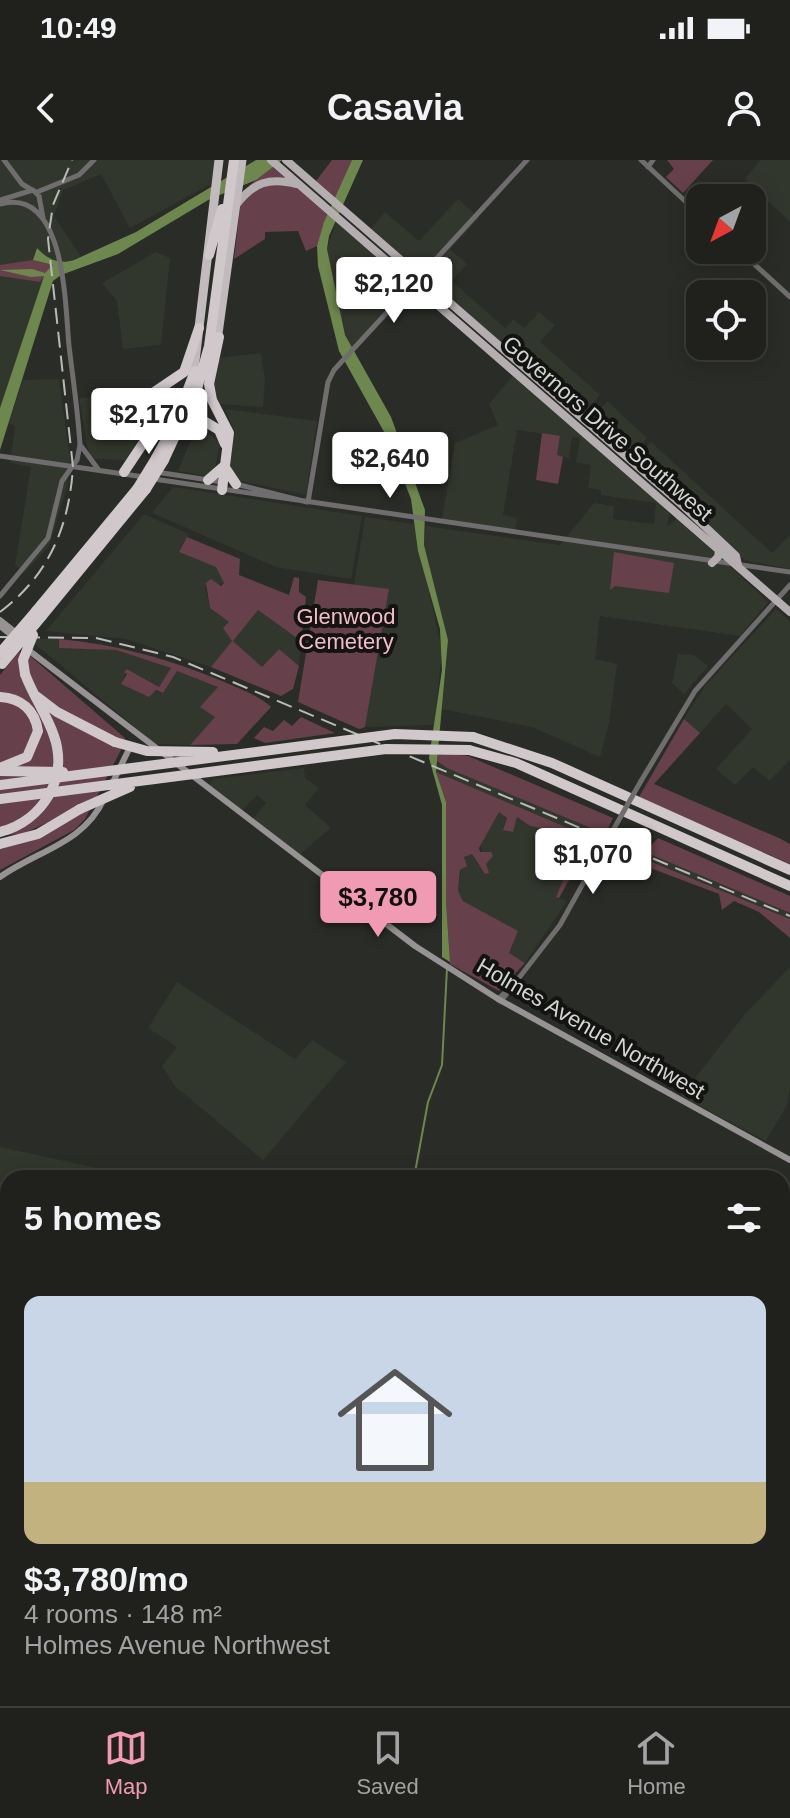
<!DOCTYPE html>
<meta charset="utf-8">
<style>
:root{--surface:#20211d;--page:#2d2e2a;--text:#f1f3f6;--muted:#a2a3a4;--line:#3d3e3b;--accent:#f19ab3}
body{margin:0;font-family:Arial,sans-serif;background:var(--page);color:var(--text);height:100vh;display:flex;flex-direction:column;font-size:30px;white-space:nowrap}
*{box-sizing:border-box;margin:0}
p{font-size:26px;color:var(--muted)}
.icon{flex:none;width:44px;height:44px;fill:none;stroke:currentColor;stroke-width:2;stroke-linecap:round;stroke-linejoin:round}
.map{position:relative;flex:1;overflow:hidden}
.sheet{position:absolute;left:0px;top:1010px;width:790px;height:536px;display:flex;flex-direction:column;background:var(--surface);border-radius:24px 24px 0 0;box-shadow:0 4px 20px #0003,0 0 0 2px var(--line)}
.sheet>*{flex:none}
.needle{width:52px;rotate:221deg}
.controls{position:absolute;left:686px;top:24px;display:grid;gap:16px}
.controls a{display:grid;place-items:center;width:80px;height:80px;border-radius:16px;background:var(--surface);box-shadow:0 4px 20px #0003,0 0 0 2px var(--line);font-size:40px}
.price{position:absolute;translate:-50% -68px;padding:0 18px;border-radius:8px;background:#fff;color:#222;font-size:26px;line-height:52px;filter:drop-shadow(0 2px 4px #0008)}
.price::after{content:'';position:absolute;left:50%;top:48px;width:24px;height:18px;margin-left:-12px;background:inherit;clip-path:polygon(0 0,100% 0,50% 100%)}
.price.current{background:var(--accent);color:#111}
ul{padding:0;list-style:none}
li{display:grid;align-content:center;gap:16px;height:424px;padding:0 24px}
li span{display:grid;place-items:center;height:248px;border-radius:16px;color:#555}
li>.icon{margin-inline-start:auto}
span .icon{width:144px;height:144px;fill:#fffc;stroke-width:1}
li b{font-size:34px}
h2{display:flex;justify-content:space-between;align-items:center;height:96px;padding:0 24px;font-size:34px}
.status{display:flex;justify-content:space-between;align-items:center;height:56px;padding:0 40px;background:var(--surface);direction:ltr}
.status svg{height:22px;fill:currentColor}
header{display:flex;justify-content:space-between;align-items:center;height:104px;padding:0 24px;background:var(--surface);font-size:36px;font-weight:700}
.dock{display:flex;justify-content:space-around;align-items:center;height:112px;border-top:2px solid var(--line);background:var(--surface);font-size:22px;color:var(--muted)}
.dock a{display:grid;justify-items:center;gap:4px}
.dock .current{color:var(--accent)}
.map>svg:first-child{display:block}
</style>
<div class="status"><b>10:49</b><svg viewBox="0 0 49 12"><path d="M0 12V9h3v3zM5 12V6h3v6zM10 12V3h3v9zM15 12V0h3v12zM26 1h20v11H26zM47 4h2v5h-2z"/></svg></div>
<header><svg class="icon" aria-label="back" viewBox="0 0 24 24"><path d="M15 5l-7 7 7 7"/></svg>Casavia<svg class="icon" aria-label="person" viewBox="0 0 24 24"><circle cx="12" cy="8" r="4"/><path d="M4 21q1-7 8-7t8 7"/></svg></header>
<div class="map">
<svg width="790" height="1546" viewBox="0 0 790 1546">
<rect width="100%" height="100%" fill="#2a2c27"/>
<path fill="#32372d" d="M0,0H216L211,24L130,68L101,14L63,30L54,56L81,96L65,103L46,98L37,88L34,96L43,119L0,248Z
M760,0H790V62L745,19Z
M458,39L479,58L450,89L467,104L452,121L505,168L513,159L524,168L539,152L555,165L540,182L600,235L584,254L370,69L385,52L419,81Z
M336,61L414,128L353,193L345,175L327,89Z
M156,92L170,98L161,185L123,189L117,141L102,123Z
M261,193L265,220L263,247L219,244L212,219L218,198Z
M514,214L670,350L667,367L678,357L768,442L740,476L600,456L595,499L617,504L609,563L600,597L532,567L442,549L448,480L424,385L426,366L560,385L594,343L614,346L613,359L654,364L656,343L601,335V330L588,328L591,305L576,302L580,278L572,277L569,298L557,296L560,276L517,270L503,355L517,358L515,371L442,359L455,283L498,265L489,244Z
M59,219L70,299L67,327L49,386L24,413L15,405L31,307L10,303L15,266L9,263L23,220Z
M147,232L139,283L130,296L125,300L94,299L89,295L79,238Z
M607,241L647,278L632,295L591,260Z
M225,249L317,261L306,335L236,320L229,308L235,272Z
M203,274L210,275L220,283L215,310L208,316L178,311L190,282Z
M651,282L772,393L790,375V409L744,400L636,300Z
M173,327L362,356L351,419L276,407L152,353Z
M144,354L189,374L179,392L217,407L224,423L205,427L210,448L229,462L232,481L258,450L301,481L299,506L279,489L262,507L233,481L211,507L126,479L46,471Z
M365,357L414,364L442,491L434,565L365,567L389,430L354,425Z
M776,449L790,461V600L769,621L753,607L735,625L716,609L752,569L726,544L700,573L684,559L704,527Z
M36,479H59V487L116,490L172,508L160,527L127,509L122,524L163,533L177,511L198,517L219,527L215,557L190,585L155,584L34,483Z
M678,494L694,495L708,506L684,534L672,523Z
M437,601L447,608L605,674L601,682L436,612Z
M304,608L305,618L319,628L305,645L331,668L299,695L253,659L266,643L257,635L242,651L209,626L213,619Z
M499,651L507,658L503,669L512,672L517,657L530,666L564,673L574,685V697L556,737L567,741L525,803L509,793L518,772L463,741L458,731L461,710L467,694H472L478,705H486L480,683Z
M615,679L790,753V759L612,685Z
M790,807V928L787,945L766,981L681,936L745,854Z
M177,822L295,899L312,880L346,902L263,1000L175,926L162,906L177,887L148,868Z
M0,987L143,1018H8V1042L0,1040Z
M782,1427L790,1435V1546H695L687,1538H782Z"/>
<path fill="#66404b" d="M332,0H352L336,38L316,21Z
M667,0H713L683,33L666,17L674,9Z
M271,6L328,53L317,86L306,91L298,71L265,72V79L234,99L242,32Z
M33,100L53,105L40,122L0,116V105Z
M542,273L560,276L557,295L563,297L558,324L536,320Z
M187,377L240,399L239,415L289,435L294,417L299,418V432L306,437L301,481L258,450L233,481L262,507L279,489L299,506L293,529L281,536L211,507L232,481L223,468L229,462L210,448L206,423L211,419L221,426L224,423L216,407L179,392Z
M614,392L674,403L669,433L615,426L610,430Z
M318,420L389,429L365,567L359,569L298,542Z
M59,479C120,485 165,498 222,521C239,529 257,534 271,547L237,584L190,585L215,557L200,547L218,527L177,511L163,533L156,530L149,537L121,524L127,514L124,512L127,509L159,527L171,508L116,490L59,488Z
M19,492L29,495L125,578L124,583L116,580C83,563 41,551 29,513L21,514C26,537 43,555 52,577C68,617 39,659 0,670V540C36,542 46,579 17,599L20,605C55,584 39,536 0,535V515Z
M41,545L122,588L85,659L74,670L0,710V689L37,678L80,655L84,646L22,674L0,675L29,663L62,605Z
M301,557L335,573L265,583L254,578L264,567L273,571L284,560L292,566Z
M684,559L700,573L654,624L781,679L790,684V704L639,637Z
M438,592L468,596L613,658L605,674L447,608L437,601Z
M436,612L601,682L586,708L578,704L559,738L556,737L575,692L564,673L530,666L517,657L513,672L503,670L507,658L499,652L479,688L480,692H491L493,696L486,704L489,713L485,714L472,694L464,697L467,706L460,710L458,731L463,741L518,771L509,793L525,803L499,831L450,804L446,742V642Z
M658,678L790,736V753L645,692Z
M635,695L790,759V778L759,752L734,741L722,750L719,734L632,701Z
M782,1080H790V1182L782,1184Z
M8,1286V1398L0,1391V1295Z"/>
<path fill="#6e874e" d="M256,0H282L256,20L210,39L118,94L61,115L53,121L0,290V248L44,116L31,117L0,110L32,109L45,113L53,105L33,100L37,88C47,99 59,105 74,100L136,72Z
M352,0H363L329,76L327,89L345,175L391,257L425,350L424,385L448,480L436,612L446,642V742L450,802L442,797V645L429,598L442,510L440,469L418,391L411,339L388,279L339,191L318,106L317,86L324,62Z"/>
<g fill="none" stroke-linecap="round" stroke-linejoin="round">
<path stroke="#6e874e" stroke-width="2" d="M414,1018L428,942L442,905L447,808
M361,1546L362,1538"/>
<path stroke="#706d6e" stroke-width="5" d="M4,0L22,24L32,30
M641,0L700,55
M648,7L653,0
M37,32L79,15L94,0
M0,40L33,30L39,36L43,58
M0,44C66,26 65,146 69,186C73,219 78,252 80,285L77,300L62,321L48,378L0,436
M739,90L790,137
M81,286L98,309
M0,296L144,317
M156,312L222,322
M154,319L790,412
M236,324L307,342
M308,342L328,222L334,210L527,0
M641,621L695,531L790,425
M498,839L512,826
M501,841L560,765L600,693"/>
<path stroke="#979293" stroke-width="6" d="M0,460L19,475
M0,466L16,479
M27,489L415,786L498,839L790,1000
M111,626L131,585
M0,717C38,690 83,684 104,639"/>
<path stroke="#b5aeb0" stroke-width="8" d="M271,0L790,452
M286,0L681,344L736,396L738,405
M236,45C254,22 269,17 297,24
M712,403L718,397L719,390"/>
<path stroke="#c2bbbd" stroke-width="9" d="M217,181L242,0
M193,218L219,0
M0,1044L8,1046
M0,1053L8,1054
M782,1497L790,1504
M782,1508L790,1515"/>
<path stroke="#d0c8ca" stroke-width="10" d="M209,95L222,49
M219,177L209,224L212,240L229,273L222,330
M157,232L173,234L176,251
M177,275L204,261L219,270L225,284
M156,298L174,265L195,211
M164,300L197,229L209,186L234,0
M226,309L236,324
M124,312L144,282L147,237L184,212L199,168
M208,320L223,307
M36,451L137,329
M42,456L146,329
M36,536L57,552L115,582
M0,537C21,538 35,550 38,571L27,597L0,608
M473,577L552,603L790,710
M469,590L516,603L790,726
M0,672C42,661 69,619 54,576C47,555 33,536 25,514
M0,684L38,674L80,649"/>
<path stroke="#b9bbb8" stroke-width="2" stroke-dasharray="16 8" stroke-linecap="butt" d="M0,452C49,415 69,367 73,307L48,79L53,45L72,0
M0,477L96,478L173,497L790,756"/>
<path stroke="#706d6e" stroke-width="5" d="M600,693L641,621"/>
<path stroke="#d0c8ca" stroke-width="10" d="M137,329L156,298
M146,329L164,300
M0,493L36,451
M2,504L42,456
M25,514L23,500L33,475
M115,582L147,591L213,592
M0,611L63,612
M0,625L395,574L473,577
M0,639L386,589L469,590
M80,649L130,627"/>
</g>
<g text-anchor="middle" stroke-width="8" stroke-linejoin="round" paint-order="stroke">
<g font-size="22" fill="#d4d6d3" stroke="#131412">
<text transform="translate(608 268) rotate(41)" y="8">Governors Drive Southwest</text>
<text transform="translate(591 868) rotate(30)" y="8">Holmes Avenue Northwest</text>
</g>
<g font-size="22" fill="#f4bbca" stroke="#131412">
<text x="346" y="464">Glenwood<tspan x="346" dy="25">Cemetery</tspan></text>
</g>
</g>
</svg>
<div class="controls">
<a><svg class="needle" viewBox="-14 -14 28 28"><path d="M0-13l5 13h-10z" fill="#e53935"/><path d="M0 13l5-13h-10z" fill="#a2a3a4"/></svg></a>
<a><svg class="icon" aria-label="locate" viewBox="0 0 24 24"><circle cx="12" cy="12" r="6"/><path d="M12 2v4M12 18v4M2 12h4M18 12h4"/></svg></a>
</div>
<b class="price" style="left:394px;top:165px">$2,120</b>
<b class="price" style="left:149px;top:296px">$2,170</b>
<b class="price" style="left:390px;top:340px">$2,640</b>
<b class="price" style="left:593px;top:736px">$1,070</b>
<b class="price current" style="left:378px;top:779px">$3,780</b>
<section class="sheet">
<h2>5 homes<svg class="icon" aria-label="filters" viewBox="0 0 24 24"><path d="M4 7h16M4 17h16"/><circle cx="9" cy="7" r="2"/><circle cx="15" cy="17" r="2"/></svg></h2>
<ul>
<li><span style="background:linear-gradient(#c9d6e8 75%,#c2b280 0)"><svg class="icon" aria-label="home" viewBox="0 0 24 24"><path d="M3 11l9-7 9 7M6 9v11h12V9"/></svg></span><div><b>$3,780/mo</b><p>4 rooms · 148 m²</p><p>Holmes Avenue Northwest</p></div></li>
</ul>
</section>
</div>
<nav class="dock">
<a class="current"><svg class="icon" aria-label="map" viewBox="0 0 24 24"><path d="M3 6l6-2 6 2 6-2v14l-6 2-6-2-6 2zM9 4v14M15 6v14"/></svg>Map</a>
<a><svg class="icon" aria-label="saved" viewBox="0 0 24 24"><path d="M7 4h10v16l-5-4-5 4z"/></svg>Saved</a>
<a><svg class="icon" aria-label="home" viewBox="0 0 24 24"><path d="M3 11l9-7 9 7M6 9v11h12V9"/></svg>Home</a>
</nav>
